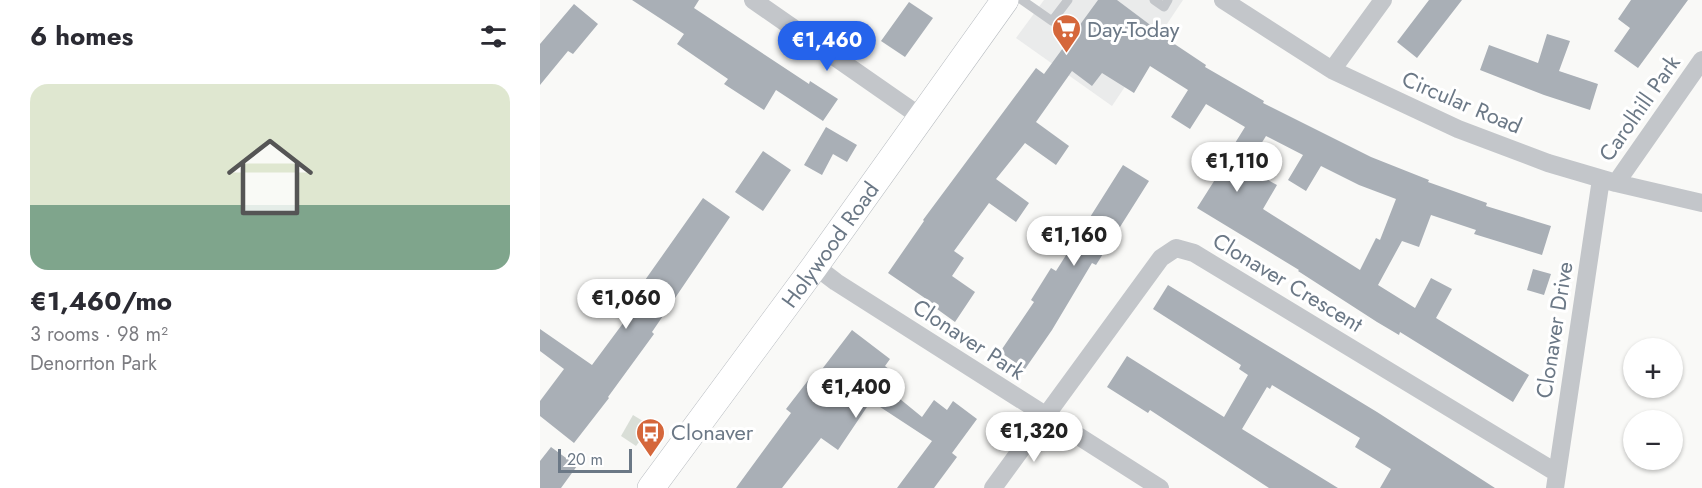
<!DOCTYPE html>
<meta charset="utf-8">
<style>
:root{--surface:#fff;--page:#f2f2f3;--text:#2b2b33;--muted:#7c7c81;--line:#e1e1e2;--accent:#2563eb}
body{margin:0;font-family:Jost,sans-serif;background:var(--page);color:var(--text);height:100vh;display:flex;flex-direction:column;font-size:22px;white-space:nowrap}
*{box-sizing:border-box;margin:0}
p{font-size:20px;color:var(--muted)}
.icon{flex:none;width:33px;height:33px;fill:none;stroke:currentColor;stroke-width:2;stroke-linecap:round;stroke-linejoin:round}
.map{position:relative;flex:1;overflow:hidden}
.sheet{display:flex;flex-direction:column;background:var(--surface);width:540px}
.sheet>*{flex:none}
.fabs{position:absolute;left:1083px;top:338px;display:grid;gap:12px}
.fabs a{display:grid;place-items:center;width:60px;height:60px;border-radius:50%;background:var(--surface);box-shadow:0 2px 4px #0004;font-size:30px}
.scale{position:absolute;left:18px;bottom:15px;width:74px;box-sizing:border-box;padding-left:6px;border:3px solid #6b7886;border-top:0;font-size:16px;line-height:21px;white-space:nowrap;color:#6b7886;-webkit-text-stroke:4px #fff;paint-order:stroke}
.price{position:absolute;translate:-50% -51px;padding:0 14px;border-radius:21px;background:#fff;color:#222;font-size:20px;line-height:39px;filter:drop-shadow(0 2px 3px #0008)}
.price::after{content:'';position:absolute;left:50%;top:36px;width:18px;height:14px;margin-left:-9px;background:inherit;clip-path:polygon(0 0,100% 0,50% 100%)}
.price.on{background:var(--accent);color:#fff}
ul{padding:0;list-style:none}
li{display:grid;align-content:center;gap:12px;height:318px;padding:0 30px}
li+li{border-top:2px solid var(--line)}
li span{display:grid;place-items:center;height:186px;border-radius:18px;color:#555}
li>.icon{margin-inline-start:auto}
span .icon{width:108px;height:108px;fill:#fffc;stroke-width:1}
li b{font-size:26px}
h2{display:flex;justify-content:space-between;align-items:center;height:72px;padding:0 30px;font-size:26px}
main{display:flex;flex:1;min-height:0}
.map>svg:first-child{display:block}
</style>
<main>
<section class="sheet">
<h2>6 homes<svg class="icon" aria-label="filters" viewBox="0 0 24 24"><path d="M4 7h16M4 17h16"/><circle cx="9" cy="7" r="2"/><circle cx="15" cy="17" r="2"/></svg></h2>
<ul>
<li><span style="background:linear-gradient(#dfe7d0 65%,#7fa58c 0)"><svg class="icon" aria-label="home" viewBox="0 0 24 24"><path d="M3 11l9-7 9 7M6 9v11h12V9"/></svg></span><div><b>€1,460/mo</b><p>3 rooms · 98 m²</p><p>Denorrton Park</p></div></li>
</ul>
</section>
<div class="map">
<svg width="1162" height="488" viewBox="0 0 1162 488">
<rect width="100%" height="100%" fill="#f9f9f7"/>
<path fill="#eaebeb" d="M504,0H643L572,106L476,38Z"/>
<path fill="#d9ded7" d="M93,415L111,426L96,446L81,436Z"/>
<path fill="#a9afb6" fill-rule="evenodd" d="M92,0H159L154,8L269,84L270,81L298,99L283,121L236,90L224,110L184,84L188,79L137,44L144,34Z
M558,0H577L613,27L612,29L666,65L665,67L724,101L723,103L831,157L889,180L888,182L947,203L946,206L1011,226L1002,255L934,234L936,230L891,215L879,247L862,241L838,285L875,308L891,278L912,289L896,318L989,375L973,402L860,332L859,335L837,322L758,271L759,270L657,208L676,178L674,177L705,127L666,104L650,129L631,117L648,90L610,66L594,93L562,73L552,86L532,71L496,122L529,146L516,165L485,143L456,179L489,203L476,222L449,203L414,251L424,258L412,276L435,292L415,322L397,309L398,307L348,273L384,221L383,220L496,68L504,74ZM726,136L763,155L748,180L766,191L781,166L819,185L856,199L840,240L836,238L820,270L723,209L737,185L706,168Z
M889,0H922L877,58L857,42Z
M1091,0H1148L1098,68L1074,51L1090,28L1078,19Z
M369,2L393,18L365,57L341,41Z
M34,4L58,24L33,54L28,51L0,85V44Z
M1007,34L1030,41L1019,71L1058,84L1050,110L1004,95L940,70L949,45L998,63Z
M286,127L317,145L307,162L293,154L282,175L264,165Z
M223,151L251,170L223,211L195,192Z
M583,165L609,181L556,265L552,263L512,330L485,369L460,352L494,302L491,300L511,268L516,271Z
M163,198L190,217L112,332L114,334L68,397L69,398L34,443L0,416V401L24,369L0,351V329L52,365L101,299L98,298V290Z
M993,269L1011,274L1004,295L987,290Z
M628,285L837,412L955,488H840L851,469L815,447L820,438L732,385L730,389L727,387L702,429L798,488H729L610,410L608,413L567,387L587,356L684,417L708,375L699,369L701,365L613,309Z
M312,330L350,359L345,366L359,377L349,390L382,417L394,400L407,410L413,401L437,419L412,453L417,457L394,488H357L392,441L331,401L298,450L281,438L242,488H196L251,413L246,409L273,374L276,377Z
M11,447L37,466L21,488H0V461Z"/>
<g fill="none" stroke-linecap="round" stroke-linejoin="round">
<defs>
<g id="secondary">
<path id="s1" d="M111,488L275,266L465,0"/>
</g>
</defs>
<use href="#secondary" stroke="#b6babf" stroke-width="28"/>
<path stroke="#c3c6ca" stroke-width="9" d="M482,0L512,21L528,0
M614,0L624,7L628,0"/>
<path stroke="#c3c6ca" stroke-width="18" d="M213,0L381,117
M683,0L792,70L918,129L1008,163L1076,183L1162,203
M792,70L843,0
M1076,183L1162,60
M275,266L296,282L620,488
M453,488L621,258L636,248L654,253L1017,473
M1015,488L1061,179"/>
<use href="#secondary" stroke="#fff" stroke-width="27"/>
</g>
<defs>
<symbol id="supermarket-pin" viewBox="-11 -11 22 30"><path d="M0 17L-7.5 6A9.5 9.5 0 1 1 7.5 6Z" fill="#d5673b" stroke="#fff"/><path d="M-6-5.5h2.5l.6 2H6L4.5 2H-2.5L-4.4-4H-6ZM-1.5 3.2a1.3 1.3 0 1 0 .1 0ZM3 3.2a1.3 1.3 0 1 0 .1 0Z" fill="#fff"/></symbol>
<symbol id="bus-pin" viewBox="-11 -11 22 30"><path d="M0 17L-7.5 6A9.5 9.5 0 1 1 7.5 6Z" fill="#d5673b" stroke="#fff"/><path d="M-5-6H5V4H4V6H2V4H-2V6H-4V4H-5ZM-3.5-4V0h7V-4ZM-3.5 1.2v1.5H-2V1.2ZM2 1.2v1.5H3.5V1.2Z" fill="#fff"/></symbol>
</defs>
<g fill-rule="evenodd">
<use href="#supermarket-pin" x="510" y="12" width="33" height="45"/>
<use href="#bus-pin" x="94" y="416" width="33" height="45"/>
</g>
<g text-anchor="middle" stroke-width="6" stroke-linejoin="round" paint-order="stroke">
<g font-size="22" fill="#6b7886" stroke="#fff" text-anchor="start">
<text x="547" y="37">Day-Today</text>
<text x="131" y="440">Clonaver</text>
</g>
<g font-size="22" fill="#6b7886" stroke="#fff">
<text transform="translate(922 102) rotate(23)" y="8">Circular Road</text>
<text transform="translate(1099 108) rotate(-55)" y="8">Carolhill Park</text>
<text dy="8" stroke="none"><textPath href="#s1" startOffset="302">Holywood Road</textPath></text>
<text transform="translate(748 282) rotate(31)" y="8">Clonaver Crescent</text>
<text transform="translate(1014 330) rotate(-81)" y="8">Clonaver Drive</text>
<text transform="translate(429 339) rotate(33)" y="8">Clonaver Park</text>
</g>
</g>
</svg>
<div class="fabs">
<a>+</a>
<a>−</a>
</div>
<div class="scale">20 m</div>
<b class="price on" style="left:287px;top:72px">€1,460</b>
<b class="price" style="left:697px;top:193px">€1,110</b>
<b class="price" style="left:534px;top:267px">€1,160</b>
<b class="price" style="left:86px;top:330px">€1,060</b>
<b class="price" style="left:316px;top:419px">€1,400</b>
<b class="price" style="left:494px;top:463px">€1,320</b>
</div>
</main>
